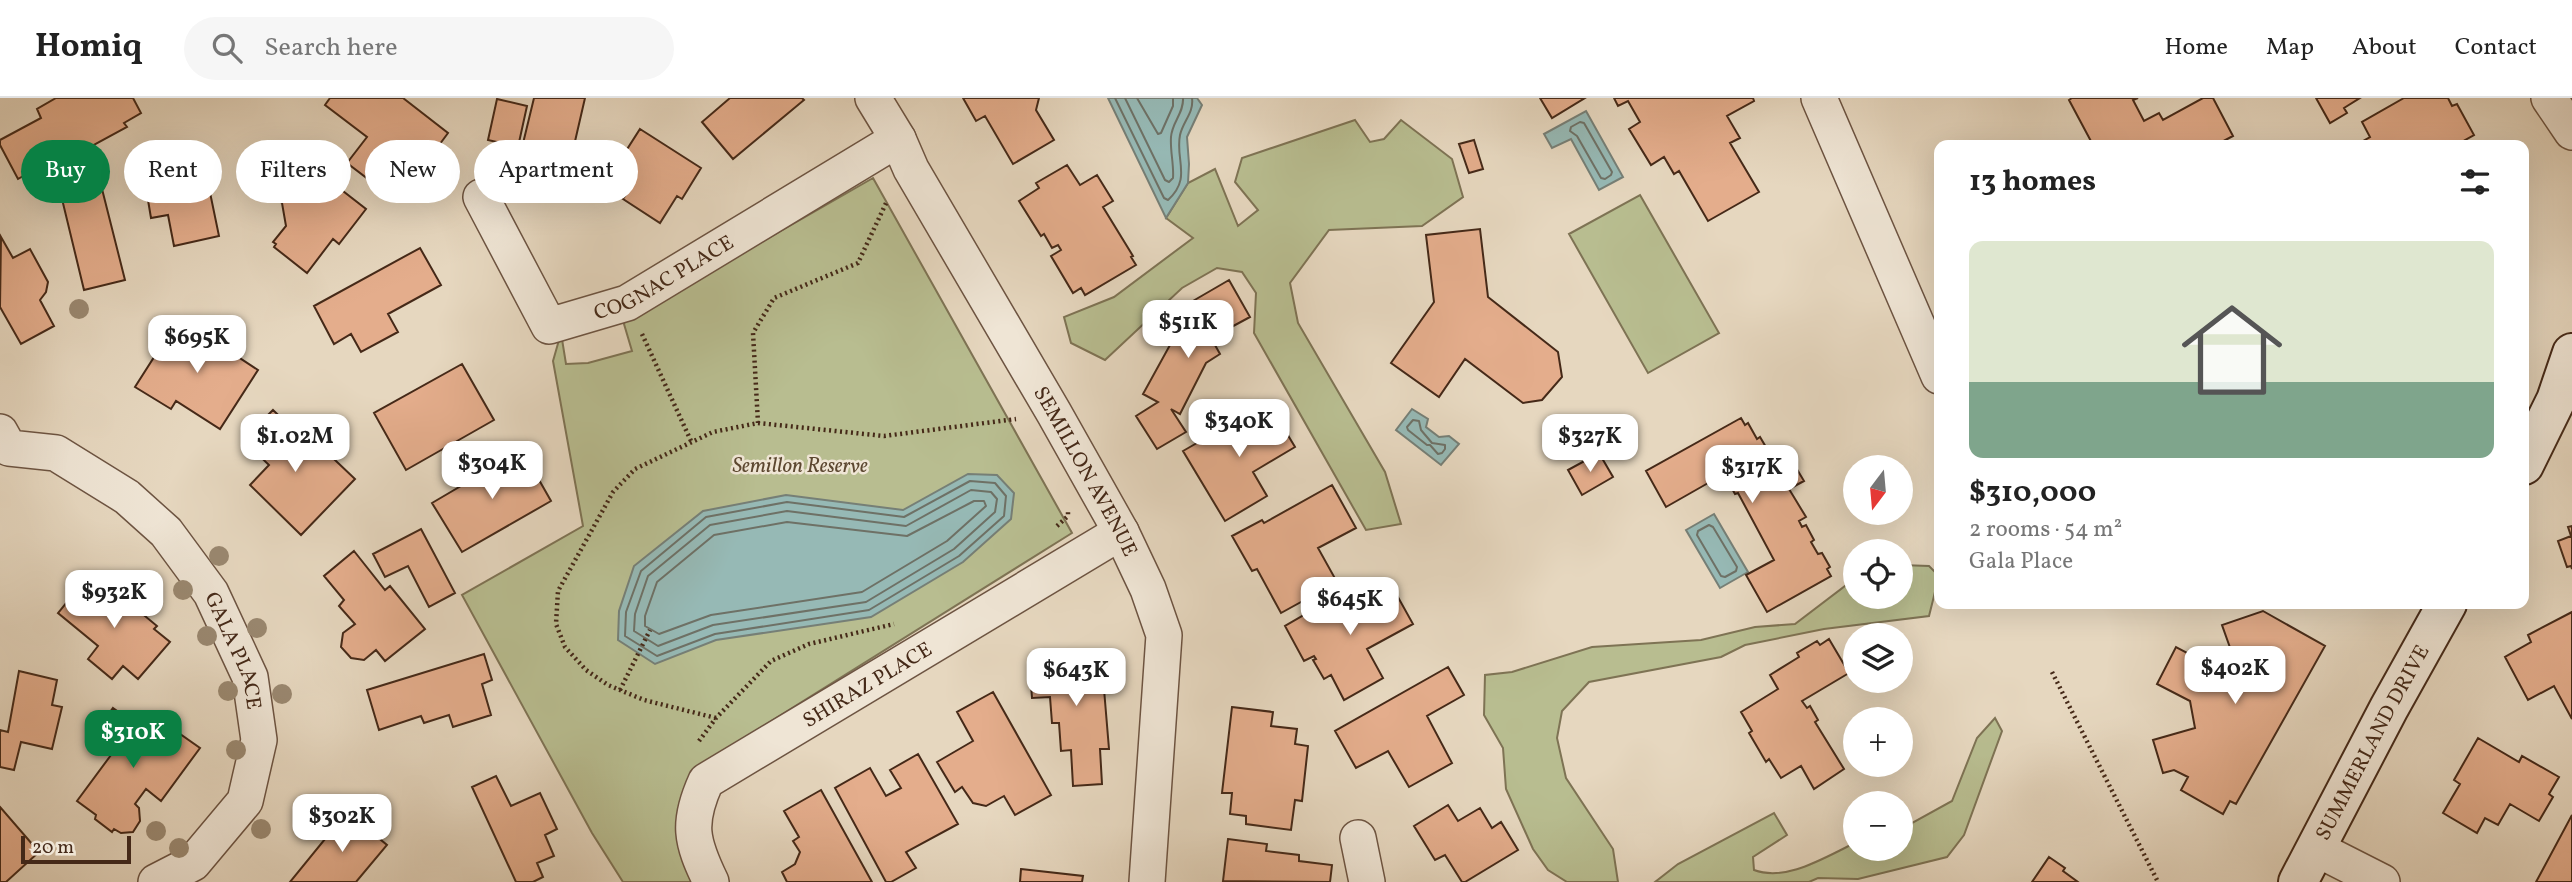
<!DOCTYPE html>
<meta charset="utf-8">
<style>
:root{--surface:#fff;--page:#f6f6f6;--text:#222;--muted:#767676;--line:#e0e0e0;--accent:#0b8043}
body{margin:0;font-family:Vollkorn,serif;background:var(--page);color:var(--text);height:100vh;display:flex;flex-direction:column;font-size:26px;white-space:nowrap}
*{box-sizing:border-box;margin:0}
p{font-size:23px;color:var(--muted)}
.icon{flex:none;width:38px;height:38px;fill:none;stroke:currentColor;stroke-width:2;stroke-linecap:round;stroke-linejoin:round}
.map{position:relative;flex:1;overflow:hidden}
.side{position:absolute;left:1934px;top:42px;width:595px;height:469px;display:flex;flex-direction:column;background:var(--surface);border-radius:14px;box-shadow:0 7px 28px #0002}
.side>*{flex:none}
.top-card{position:absolute;left:21px;top:42px;width:665px;height:63px;display:flex;gap:14px}
.needle{width:46px;rotate:196deg}
.tools{position:absolute;left:1843px;top:357px;display:grid;gap:14px}
.tools a{display:grid;place-items:center;width:70px;height:70px;border-radius:50%;background:var(--surface);box-shadow:0 7px 28px #0002;font-size:35px}
.scale{position:absolute;left:21px;bottom:18px;width:110px;box-sizing:border-box;padding-left:7px;border:4px solid #452918;border-top:0;font-size:19px;line-height:24px;white-space:nowrap;color:#452918;-webkit-text-stroke:5px #efe5d5;paint-order:stroke}
.price{position:absolute;translate:-50% -60px;padding:0 16px;border-radius:14px;background:#fff;color:#222;font-size:23px;line-height:46px;filter:drop-shadow(0 2px 4px #0008)}
.price::after{content:'';position:absolute;left:50%;top:42px;width:21px;height:16px;margin-left:-10px;background:inherit;clip-path:polygon(0 0,100% 0,50% 100%)}
.price.on{background:var(--accent);color:#fff}
ul{padding:0;list-style:none}
li{display:grid;align-content:center;gap:14px;height:371px;padding:0 35px}
li+li{border-top:2px solid var(--line)}
li span{display:grid;place-items:center;height:217px;border-radius:14px;color:#555}
li>.icon{margin-inline-start:auto}
span .icon{width:126px;height:126px;fill:#fffc;stroke-width:1}
li b{font-size:30px}
h2{display:flex;justify-content:space-between;align-items:center;height:84px;padding:0 35px;font-size:30px}
.pill{padding:0 24px;border-radius:32px;background:var(--surface);box-shadow:0 7px 28px #0002;font-size:24px;line-height:63px}
.pill.on{background:var(--accent);color:#fff}
header{display:flex;align-items:center;gap:42px;box-sizing:border-box;height:98px;padding:0 35px;background:var(--surface);border-bottom:2px solid var(--line)}
header strong{font-size:33px}
nav{display:flex;gap:38px;margin-inline-start:auto;font-size:24px}
.search{width:490px;height:63px;background:var(--page);display:flex;align-items:center;gap:18px;box-sizing:border-box;padding:0 24px;border-radius:38px;color:var(--muted);font-size:26px}
.map>svg:first-child{display:block}
</style>
<header>
<strong>Homiq</strong>
<div class="search"><svg class="icon" aria-label="search" viewBox="0 0 24 24"><circle cx="10" cy="10" r="6"/><path d="M15 15l6 6"/></svg>Search here</div>
<nav><a>Home</a><a>Map</a><a>About</a><a>Contact</a></nav>
</header>
<div class="map">
<svg width="2572" height="784" viewBox="0 0 2572 784">
<rect width="100%" height="100%" fill="#e6d7bf"/>
<filter id="stains"><feTurbulence type="fractalNoise" baseFrequency=".00286" numOctaves="4"/><feColorMatrix values="0 0 0 0 .2 0 0 0 0 .09 0 0 0 0 .02 0 0 0 .5 -.17"/></filter>
<radialGradient id="worn" r=".72"><stop offset=".6" stop-color="#630" stop-opacity="0"/><stop offset="1" stop-color="#630" stop-opacity=".3"/></radialGradient>
<path fill="#b8bd90" stroke="#7e7354" stroke-width="2" d="M1355,22L1370,44L1384,41L1401,22L1452,61L1463,99L1422,128L1329,132L1290,185L1298,225L1385,374L1401,426L1366,432L1254,235L1256,195L1242,174L1217,170L1182,190L1105,262L1071,245L1064,219L1114,199L1193,140L1166,120L1188,85L1215,71L1238,128L1258,112L1235,84L1242,60Z
M873,80L1072,435L701,667L694,784H623L592,735L462,497L583,428L553,263L561,235L566,266L588,265L632,253L624,226L628,214L660,202Z
M1640,97L1719,235L1648,275L1569,136Z
M1901,467L1929,468L1939,478L1929,518L1824,531L1745,547L1721,559L1589,584L1562,613L1557,640L1566,680L1613,751L1618,784H1567L1548,772L1533,751L1506,691L1503,650L1484,617L1485,577L1512,574L1592,549L1701,542L1755,529L1795,526L1849,485L1855,483V499H1900Z
M1995,620L2002,633L1964,737L1947,759L1858,781L1818,780L1809,784H1655L1678,766L1774,715L1787,737L1753,759L1754,772C1787,784 1825,759 1855,745V751H1900L1901,731L1952,703L1977,640Z"/>
<path fill="#96b9b5" stroke="#767f76" stroke-width="2" d="M1108,0H1197L1202,7L1187,39L1189,66L1188,85L1166,120Z
M1586,13L1623,79L1599,92L1571,41L1552,50L1544,36Z
M1412,311L1428,321L1426,329L1439,339L1449,338L1459,346L1441,367L1396,332Z
M968,376L997,377L1014,395L1011,421L963,464L871,519L716,542L655,566L618,542L619,513L634,468L703,413L786,397L903,412Z
M1714,416L1748,474L1720,490L1686,432Z"/>
<g fill="none" stroke-linecap="round" stroke-linejoin="round">
<path stroke="#6e7166" stroke-width="2" d="M1115,0L1164,100L1168,102C1192,80 1175,62 1180,37C1183,23 1194,15 1192,0
M1125,0L1165,82L1169,84L1173,80C1174,66 1170,53 1171,39C1172,24 1184,15 1183,0
M1137,0L1158,36L1161,35L1173,8V0
M1580,24L1584,25L1612,74L1611,77L1605,81L1601,80L1577,38L1570,33L1571,29Z
M1413,322L1419,323L1421,332L1432,345L1445,347V351L1442,355L1438,356L1430,347H1427L1408,332L1407,329Z
M970,383L995,385L1006,398L1004,418L959,458L869,512L715,536L657,558L625,538L626,514L641,473L706,419L787,404L904,419Z
M971,392L991,394L997,401L995,414L954,451L866,504L713,527L658,548L634,533L635,516L648,478L710,427L787,413L906,428Z
M974,403H984L986,408L947,443L862,494L711,517L659,536L645,528V518L657,484L714,437L787,424L907,438Z
M1709,427L1713,429L1737,469L1736,473L1725,479L1721,478L1697,437L1698,433Z"/>
</g>
<path fill="#e4ad8c" stroke="#452918" stroke-width="2" d="M56,0H133L141,15L124,25L127,29L46,73L43,67L18,81L0,47V42L41,20L37,11Z
M330,0H403L448,35L411,85L404,79L389,97L347,65L367,39L325,7Z
M534,0H585L567,78L518,66Z
M730,0H802L804,2L733,61L702,24Z
M963,0H1039L1036,12L1054,42L1013,66L985,18L976,23Z
M1540,0H1585L1552,20Z
M1614,0H1753L1754,3L1727,18L1740,40L1730,45L1759,94L1708,123L1679,73L1674,76L1664,59L1651,67L1629,31L1640,24L1628,3L1618,8Z
M2072,0H2138L2133,2L2144,23L2159,15L2163,22L2203,0H2213L2233,38L2216,47H2093L2069,2Z
M2316,0H2360L2344,10L2347,15L2330,25Z
M2404,0H2448L2452,8L2457,6L2474,37L2456,47H2425L2423,44L2416,47H2356L2370,39L2362,24Z
M497,1L527,8L518,49L488,42Z
M640,31L701,70L682,101L677,98L660,125L623,101L630,90L610,78Z
M1474,42L1483,71L1469,75L1459,46Z
M285,48L366,111L339,146L333,141L307,175L274,149L276,146L273,144L286,128L282,105L255,85Z
M201,51L219,138L174,148L168,117L151,120L144,78L160,76L157,60Z
M1067,67L1080,87L1097,77L1113,103L1103,109L1133,158L1131,159L1136,167L1085,197L1081,190L1073,195L1051,158L1061,152L1058,147L1052,150L1044,136L1041,138L1019,103L1039,90L1036,85Z
M102,91L125,182L84,192L62,101Z
M1480,131L1488,199L1558,254L1562,279L1542,302L1523,305L1465,261L1439,299L1391,265L1434,204L1426,137Z
M1,139L13,160L30,151L48,184L46,194L40,202L54,228L21,246L0,209Z
M420,150L441,187L388,216L398,234L361,254L351,236L334,246L314,208Z
M1229,182L1250,219L1211,240L1220,256L1206,265L1180,316L1171,311L1186,334L1157,351L1136,318L1158,304L1143,296L1170,247L1165,238L1194,221L1186,207Z
M179,220L258,272L220,331L176,303L171,311L135,289Z
M462,266L494,322L406,372L374,315Z
M1268,304L1295,349L1253,374L1267,398L1225,423L1183,353Z
M273,312L301,339L294,346L304,356L316,344L355,381L301,437L250,387L269,367L243,342Z
M1741,320L1745,327L1748,325L1757,341L1760,339L1779,371L1792,363L1804,383L1789,391L1806,419L1799,423L1802,429L1806,427L1814,442L1811,444L1818,456L1822,455L1830,469L1827,471L1831,478L1767,514L1746,477L1774,462L1738,395L1735,396L1724,376L1666,409L1646,373Z
M522,352L551,403L462,454L432,405Z
M1599,355L1613,379L1582,397L1568,372Z
M1332,387L1356,430L1318,450L1337,484L1281,515L1257,471L1252,473L1232,438L1262,422L1264,425Z
M2572,428V471L2571,468L2567,469L2558,443L2571,438L2568,429Z
M421,431L455,495L429,509L408,468L385,479L373,456Z
M354,453L385,492L390,488L425,531L385,563L376,552L364,562L351,560L341,549L343,535L355,526L339,508L344,502L324,478Z
M89,477L124,506L127,503L157,528L154,531L170,544L138,581L123,568L112,581L88,561L98,548L58,515Z
M1389,483L1413,526L1367,551L1383,580L1344,602L1331,577L1324,581L1313,562L1316,561L1314,558L1304,563L1285,528L1323,506L1329,517Z
M2263,513L2325,548L2236,706L2230,703L2223,716L2181,692L2188,679L2174,672L2163,675L2153,642L2195,630L2190,603L2157,586L2176,549L2208,566L2233,558L2222,527Z
M2572,514V621L2554,588L2528,602L2505,559L2531,544L2528,537Z
M1829,541L1849,575L1802,603L1807,610L1810,608L1818,622L1815,624L1844,671L1814,691L1801,668L1781,680L1769,661L1766,664L1749,635L1752,633L1741,614L1778,591L1770,577L1799,559L1797,555L1817,543L1820,547Z
M1101,555L1109,651H1100L1102,686L1073,688L1071,652L1061,653L1059,625H1052L1050,599L1032,600L1029,559Z
M484,556L492,582L482,586L491,617L453,629L449,617L424,625L421,618L379,632L367,592Z
M1448,569L1464,597L1427,618L1452,665L1409,689L1388,653L1356,670L1335,633Z
M19,573L57,582L52,607L62,609L52,651L21,644L14,672L0,669V632L8,634Z
M993,594L1051,697L1015,717L1004,698L986,708L973,705L962,689L955,694L937,664L973,643L957,614Z
M1232,609L1273,614L1271,628L1297,631L1295,646L1308,648L1302,703L1295,702L1291,732L1246,726V718L1230,716L1232,695H1222Z
M113,610L160,643L170,629L200,650L161,703L146,691L135,706L139,710L140,723L133,734L121,735L114,731L112,734L95,721L96,717L77,703L111,657L90,642Z
M2478,640L2519,664L2522,658L2559,679L2549,696L2553,699L2539,723L2510,706L2498,727L2485,720L2477,735L2443,715L2460,686L2454,682Z
M918,656L958,726L906,754L916,770L891,784H886L835,690L870,670L886,698L901,690L890,672Z
M496,678L511,708L540,695L557,731L545,737L554,758L537,765L543,779L533,784H516L472,689Z
M821,692L872,784H787L782,774L795,766L800,754L793,743L799,739L784,713Z
M1448,707L1458,723L1480,710L1492,730L1501,724L1518,752L1465,784H1462L1445,757L1435,762L1414,728Z
M0,709L39,754L6,784H0Z
M347,714L387,747L356,784H290Z
M2572,717V784H2536Z
M1228,741L1267,746L1266,753L1299,757V763L1332,767L1330,784L1223,783Z
M2049,759L2065,770L2063,773L2078,784H2032Z
M1021,771L1083,778L1082,784H1020Z"/>
<g fill="none" stroke-linecap="round" stroke-linejoin="round">
<defs>
<g id="street">
<path id="s1" d="M873,0L898,41L911,71L1054,315L1121,434L1148,491L1164,537L1147,784"/>
<path d="M1819,0L1939,278"/>
<path d="M2549,0L2572,34"/>
<path id="s2" d="M481,99L549,228L627,205L898,41"/>
<path id="s3" d="M0,334L9,350L56,355L127,399L166,434L211,495L250,579L259,642L245,703L193,765L156,784"/>
<path d="M1358,740L1367,784"/>
<path d="M2317,751L2382,784"/>
<path id="s4" d="M711,784C691,743 687,725 706,683L1121,434"/>
</g>
<g id="secondary">
<path d="M2524,367L2556,302L2572,255"/>
<path id="s5" d="M2298,784L2389,610L2447,506"/>
</g>
</defs>
<use href="#street" stroke="#6d5442" stroke-width="38"/>
<use href="#secondary" stroke="#452918" stroke-width="42"/>
<path stroke="#452918" stroke-width="4.5" stroke-dasharray="2 3.5" stroke-linecap="butt" d="M642,236L691,343
M758,325L753,235L774,200L858,165L887,103
M1057,428L1068,418V413
M2052,574L2158,784
M620,592L650,532
M716,620L644,602L608,587L586,572L565,549L556,526L558,493L613,394L635,371L713,334L758,325L884,338L1016,321
M699,643L716,620L771,563L809,546L894,526"/>
<use href="#street" stroke="#efe5d5" stroke-width="35"/>
<use href="#secondary" stroke="#efe5d5" stroke-width="38"/>
</g>
<g fill="#9a8870">
<circle cx="79" cy="211" r="10"/>
<circle cx="219" cy="458" r="10"/>
<circle cx="183" cy="492" r="10"/>
<circle cx="257" cy="530" r="10"/>
<circle cx="207" cy="538" r="10"/>
<circle cx="228" cy="593" r="10"/>
<circle cx="282" cy="596" r="10"/>
<circle cx="236" cy="652" r="10"/>
<circle cx="261" cy="731" r="10"/>
<circle cx="156" cy="733" r="10"/>
<circle cx="179" cy="750" r="10"/>
</g>
<g text-anchor="middle" stroke-width="5" stroke-linejoin="round" paint-order="stroke">
<g font-size="21" fill="#452918" stroke="#efe5d5">
<text dy="7" stroke="none"><textPath href="#s2" startOffset="271">COGNAC PLACE</textPath></text>
<text dy="7" stroke="none"><textPath href="#s1" startOffset="430">SEMILLON AVENUE</textPath></text>
<text dy="7" stroke="none"><textPath href="#s3" startOffset="340">GALA PLACE</textPath></text>
<text dy="7" stroke="none"><textPath href="#s4" startOffset="294">SHIRAZ PLACE</textPath></text>
<text dy="7" stroke="none"><textPath href="#s5" startOffset="158">SUMMERLAND DRIVE</textPath></text>
</g>
<g font-size="21" font-style="italic" fill="#5c4730" stroke="#efe5d5">
<text x="800" y="374">Semillon Reserve</text>
</g>
</g>
<rect width="100%" height="100%" filter="url(#stains)"/>
<rect width="100%" height="100%" fill="url(#worn)"/>
</svg>
<div class="tools">
<a><svg class="needle" viewBox="-14 -14 28 28"><path d="M0-13l5 13h-10z" fill="#e53935"/><path d="M0 13l5-13h-10z" fill="#767676"/></svg></a>
<a><svg class="icon" aria-label="locate" viewBox="0 0 24 24"><circle cx="12" cy="12" r="6"/><path d="M12 2v4M12 18v4M2 12h4M18 12h4"/></svg></a>
<a><svg class="icon" aria-label="layers" viewBox="0 0 24 24"><path d="M12 4l9 5-9 5-9-5zM3 14l9 5 9-5"/></svg></a>
<a>+</a>
<a>−</a>
</div>
<div class="scale">20 m</div>
<b class="price" style="left:1188px;top:262px">$511K</b>
<b class="price" style="left:197px;top:277px">$695K</b>
<b class="price" style="left:1239px;top:361px">$340K</b>
<b class="price" style="left:295px;top:376px">$1.02M</b>
<b class="price" style="left:1590px;top:376px">$327K</b>
<b class="price" style="left:492px;top:403px">$304K</b>
<b class="price" style="left:1752px;top:407px">$317K</b>
<b class="price" style="left:114px;top:532px">$932K</b>
<b class="price" style="left:1350px;top:539px">$645K</b>
<b class="price" style="left:2235px;top:608px">$402K</b>
<b class="price" style="left:1076px;top:610px">$643K</b>
<b class="price on" style="left:133px;top:672px">$310K</b>
<b class="price" style="left:342px;top:756px">$302K</b>
<div class="top-card">
<a class="pill on">Buy</a>
<a class="pill">Rent</a>
<a class="pill">Filters</a>
<a class="pill">New</a>
<a class="pill">Apartment</a>
</div>
<section class="side">
<h2>13 homes<svg class="icon" aria-label="filters" viewBox="0 0 24 24"><path d="M4 7h16M4 17h16"/><circle cx="9" cy="7" r="2"/><circle cx="15" cy="17" r="2"/></svg></h2>
<ul>
<li><span style="background:linear-gradient(#dfe7d0 65%,#7fa58c 0)"><svg class="icon" aria-label="home" viewBox="0 0 24 24"><path d="M3 11l9-7 9 7M6 9v11h12V9"/></svg></span><div><b>$310,000</b><p>2 rooms · 54 m²</p><p>Gala Place</p></div></li>
</ul>
</section>
</div>
